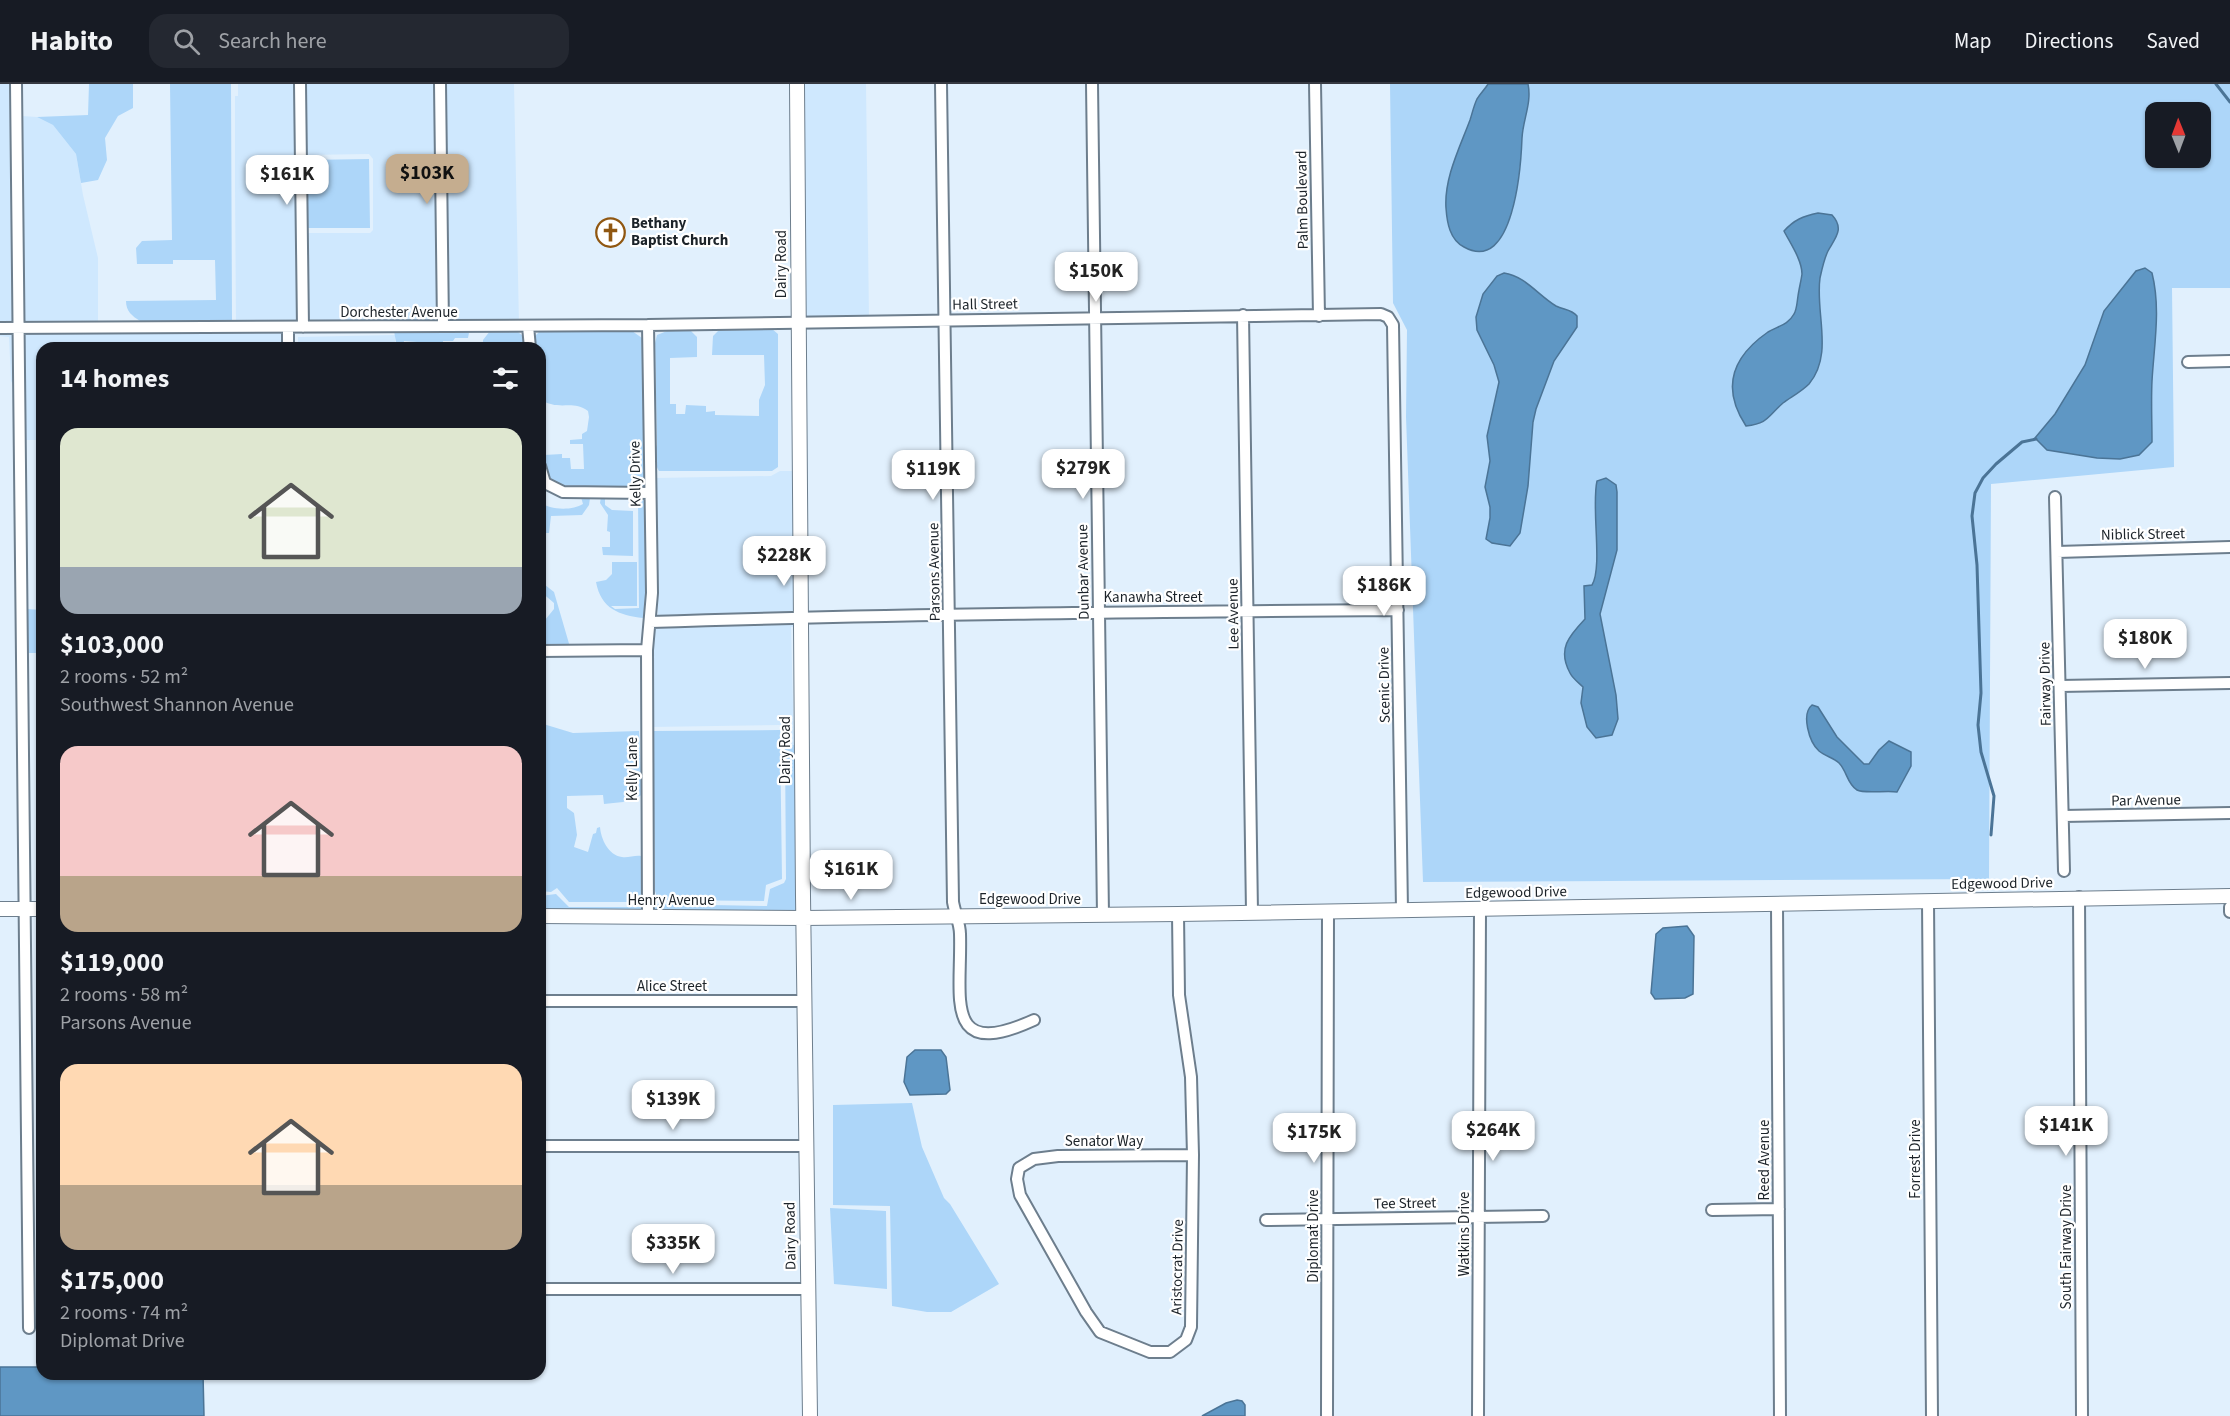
<!DOCTYPE html>
<meta charset="utf-8">
<style>
:root{--surface:#171b24;--page:#242831;--text:#f1f3f6;--muted:#9ea1a6;--line:#363941;--accent:#c5ad8f}
body{margin:0;font-family:"Source Sans 3",sans-serif;background:var(--page);color:var(--text);height:100vh;display:flex;flex-direction:column;font-size:22px;white-space:nowrap}
*{box-sizing:border-box;margin:0}
p{font-size:20px;color:var(--muted)}
.icon{flex:none;width:33px;height:33px;fill:none;stroke:currentColor;stroke-width:2;stroke-linecap:round;stroke-linejoin:round}
.map{position:relative;flex:1;overflow:hidden}
.panel{position:absolute;left:36px;top:258px;width:510px;height:1038px;display:flex;flex-direction:column;background:var(--surface);border-radius:18px;box-shadow:0 2px 4px #0004}
.panel>*{flex:none}
.needle{width:39px;rotate:359deg}
.buttons{position:absolute;left:2145px;top:18px;display:grid;gap:12px}
.buttons a{display:grid;place-items:center;width:66px;height:66px;border-radius:12px;background:var(--surface);box-shadow:0 2px 4px #0004;font-size:30px}
.price{position:absolute;translate:-50% -51px;padding:0 14px;border-radius:12px;background:#fff;color:#222;font-size:20px;line-height:39px;filter:drop-shadow(0 2px 3px #0008)}
.price::after{content:'';position:absolute;left:50%;top:36px;width:18px;height:14px;margin-left:-9px;background:inherit;clip-path:polygon(0 0,100% 0,50% 100%)}
.price.active{background:var(--accent);color:#111}
ul{padding:0;list-style:none}
li{display:grid;align-content:center;gap:12px;height:318px;padding:0 24px}
li span{display:grid;place-items:center;height:186px;border-radius:18px;color:#555}
li>.icon{margin-inline-start:auto}
span .icon{width:108px;height:108px;fill:#fffc;stroke-width:1}
li b{font-size:26px}
h2{display:flex;justify-content:space-between;align-items:center;height:72px;padding:0 24px;font-size:26px}
header{display:flex;align-items:center;gap:36px;box-sizing:border-box;height:84px;padding:0 30px;background:var(--surface);border-bottom:2px solid var(--line)}
header strong{font-size:28px}
nav{display:flex;gap:33px;margin-inline-start:auto;font-size:21px}
.search{width:420px;height:54px;background:var(--page);display:flex;align-items:center;gap:15px;box-sizing:border-box;padding:0 21px;border-radius:18px;color:var(--muted);font-size:22px}
.map>svg:first-child{display:block}
</style>
<header>
<strong>Habito</strong>
<div class="search"><svg class="icon" aria-label="search" viewBox="0 0 24 24"><circle cx="10" cy="10" r="6"/><path d="M15 15l6 6"/></svg>Search here</div>
<nav><a>Map</a><a>Directions</a><a>Saved</a></nav>
</header>
<div class="map">
<svg width="2230" height="1332" viewBox="0 0 2230 1332">
<rect width="100%" height="100%" fill="#e1f0fd"/>
<path fill="#cfe8fe" fill-rule="evenodd" d="M0,0H20L22,32L37,33L53,41L76,70L83,111L98,174V241L236,240L235,102V12H238V0H514L519,240L390,247L296,248L293,253L294,264H42V356H15L14,302L11,297L9,253L0,252ZM369,70L373,75V146L370,149H307L306,71Z
M802,0H866L869,235L802,237Z
M395,251V264H298V253Z
M780,387H794L793,543H791L794,661H785L784,646L780,641L651,643L648,552L658,540L656,394L771,392Z"/>
<path fill="#add6f9" fill-rule="evenodd" d="M89,0H133V24L118,32L105,54L107,76L98,96L81,99L76,70L53,41L37,33L88,31Z
M170,0H231L232,237H140C132,232 126,227 126,217L216,216L215,176H173V180H137L136,164L142,157L172,156Z
M1390,0H2230V204H2172L2174,383L1991,400L1989,795L1423,798L1406,333L1407,246L1393,219ZM2156,28H2200V74H2156Z
M369,75L370,144H307L306,76Z
M772,245L778,250V383L772,387H659C655,381 653,367 657,361L655,259L657,251L667,247H691L697,253V273L670,274V320H676V330H685L686,321L706,322V328L715,327V331L759,332V316L765,301L764,271H712L713,252L719,246H725Z
M394,247H466L469,249L468,254H455L453,257H443V260L404,257L403,264H397Z
M490,247L518,248L523,252L524,264H483V256Z
M632,247L642,254L644,259L645,403C623,404 572,409 554,398C546,393 545,379 544,371L562,370V374H570L571,385H584L583,360H570V356L582,355V350L587,347L589,333L588,327C572,315 559,328 540,315V264H535L536,251L539,248Z
M581,413L590,414L589,421L582,431L551,432L549,449H542L540,443V418C549,426 572,427 583,420Z
M601,413H605V421L612,426L633,427V472L603,471L602,463H610V448L607,447L608,431L600,419Z
M638,414L647,417L645,534H643C619,531 601,525 596,498L606,496L612,490V478H637V522H611L615,525L639,524Z
M540,497L554,508L570,563L540,564V536H545L554,525V519L540,507Z
M26,525L42,526V569H28Z
M540,639L573,649L639,647L642,711L623,718L604,720L603,711L567,712V724L574,729L577,751L574,763L588,768L593,750L596,749L597,744L600,743C601,755 608,771 622,773C628,774 635,771 641,772C642,786 646,805 640,818H569L557,804L551,808L540,807Z
M780,646L782,795L766,801L764,817L658,816L655,807L653,647Z
M785,661H794L798,828L540,827V812L556,810L569,823H640L651,809L657,820L767,822L770,805L784,799L786,795Z
M912,1019L922,1063L944,1114L950,1120L999,1200L951,1228H927L892,1222L890,1122L833,1121V1021Z
M830,1124L886,1127L887,1205L834,1200Z"/>
<path fill="#5f97c4" stroke="#4b7496" stroke-width="1.5" d="M1488,0H1528C1532,19 1523,35 1522,54C1521,81 1514,191 1464,163C1450,156 1447,139 1446,124C1444,94 1460,63 1470,36C1472,30 1474,21 1477,15C1480,10 1485,5 1488,0Z
M1818,129L1832,131C1845,145 1835,154 1828,167C1824,175 1822,185 1820,194C1815,229 1834,270 1809,300C1801,308 1791,313 1783,319C1767,333 1769,339 1746,342C1721,304 1732,273 1768,248C1778,242 1788,241 1794,230C1797,225 1797,218 1798,212C1799,205 1801,197 1802,190C1802,176 1790,159 1784,147C1794,136 1803,132 1818,129Z
M2145,184L2152,189C2161,225 2154,261 2152,297C2151,317 2152,338 2152,358L2139,371L2120,375L2097,374L2047,366L2035,354L2055,330L2085,281L2104,227L2136,187Z
M1504,189C1525,192 1538,211 1556,222C1564,226 1571,225 1577,232V243L1554,277L1536,325L1533,338L1528,402L1520,449L1510,462L1492,459L1486,455L1490,434V423L1485,403L1490,377L1487,352L1499,298L1494,281L1477,246L1476,233L1483,210L1497,192Z
M1606,394L1616,401L1617,408V466L1600,530L1616,611L1618,635L1612,651L1596,654L1587,643L1581,619L1583,603C1579,599 1573,595 1570,589C1557,565 1569,552 1585,535L1584,502L1592,501C1603,483 1591,423 1597,397Z
M1812,621L1818,623L1837,653L1864,680H1869L1879,666L1889,657L1911,668V682L1897,708C1888,706 1864,710 1857,706C1847,700 1847,687 1839,679C1834,674 1825,672 1819,667C1809,658 1801,630 1812,621Z
M1687,842L1694,852L1693,910L1685,914L1655,915L1651,909L1656,850L1663,844Z
M915,966H941L946,973L950,1006L946,1010L910,1011L904,998L907,973Z
M0,1283H42V1290H203L204,1332H0Z
M1237,1316L1242,1317L1245,1321V1332H1202L1226,1319Z"/>
<g fill="none" stroke-linecap="round" stroke-linejoin="round">
<path stroke="#4b7496" stroke-width="3" d="M2216,0L2230,18
M1991,751L1994,712L1981,668L1978,641L1981,609L1977,481L1972,432L1975,409L1983,394L1996,380L2022,358L2036,355"/>
<defs>
<path id="minor" d="M16,0L29,1244
M300,0L303,243
M440,0L443,242
M941,0L953,818C955,829 960,840 960,850C962,913 942,978 1034,936
M1092,0L1103,831
M1315,0L1319,232
M1243,231L1252,828
M648,241L652,509L647,566L648,833
M528,242L530,264
M0,244L648,241L1381,230L1388,233L1393,241L1402,826
M288,244V264
M2188,278L2230,277
M540,382L545,399L563,408L650,409
M2055,413L2064,787
M2057,468L2230,463
M650,538C899,530 1148,528 1398,526
M540,567L647,566
M2060,602L2230,599
M2063,732L2230,729
M2079,813L2082,1332
M1928,817L1932,1332
M1777,820L1780,1332
M2230,823V828
M1178,830L1179,911L1191,993L1193,1071L1191,1243L1186,1256L1170,1268H1150L1100,1248L1086,1228L1020,1111L1017,1095L1019,1084L1034,1075L1058,1072L1193,1071
M540,917H804
M540,1062H805
M1712,1126L1779,1125
M1266,1136L1543,1132
M540,1205H807
M1327,1332L1328,828
M1478,1332L1480,825"/>
<path id="tertiary" d="M797,0L803,812L810,1332
M0,825H42
M540,832L803,834L1178,830L2230,812"/>
</defs>
<use href="#minor" stroke="#6d7e8d" stroke-width="14"/>
<use href="#tertiary" stroke="#6d7e8d" stroke-width="16"/>
<use href="#minor" stroke="#fff" stroke-width="10"/>
<use href="#tertiary" stroke="#fff" stroke-width="14"/>
</g>
<defs>
<symbol id="church-ring" viewBox="-11 -11 22 22"><circle r="9.5" fill="#fff" stroke="#905711" stroke-width="1.5"/><path d="M-1.2-6h2.4v3.5h3.3v2.4h-3.3V6h-2.4V-.1h-3.3v-2.4h3.3Z" fill="#905711"/></symbol>
</defs>
<g fill-rule="evenodd">
<use href="#church-ring" x="594" y="132" width="33" height="33"/>
</g>
<g text-anchor="middle" stroke-width="4.5" stroke-linejoin="round" paint-order="stroke">
<g font-size="15" fill="#1c2329" stroke="#fff">
<text transform="translate(1302 116) rotate(-91)" y="5">Palm Boulevard</text>
<text transform="translate(781 180) rotate(-90)" y="5">Dairy Road</text>
<text transform="translate(985 220) rotate(-1)" y="5">Hall Street</text>
<text x="399" y="233">Dorchester Avenue</text>
<text transform="translate(635 390) rotate(-91)" y="5">Kelly Drive</text>
<text transform="translate(2143 450) rotate(-1)" y="5">Niblick Street</text>
<text transform="translate(934 488) rotate(-91)" y="5">Parsons Avenue</text>
<text transform="translate(1083 488) rotate(-91)" y="5">Dunbar Avenue</text>
<text x="1153" y="518">Kanawha Street</text>
<text transform="translate(1233 530) rotate(-91)" y="5">Lee Avenue</text>
<text transform="translate(2045 600) rotate(-91)" y="5">Fairway Drive</text>
<text transform="translate(1384 601) rotate(-91)" y="5">Scenic Drive</text>
<text transform="translate(785 666) rotate(-90)" y="5">Dairy Road</text>
<text transform="translate(632 685) rotate(-90)" y="5">Kelly Lane</text>
<text transform="translate(2146 716) rotate(-1)" y="5">Par Avenue</text>
<text transform="translate(2002 799) rotate(-1)" y="5">Edgewood Drive</text>
<text transform="translate(1516 808) rotate(-1)" y="5">Edgewood Drive</text>
<text x="1030" y="820">Edgewood Drive</text>
<text x="671" y="821">Henry Avenue</text>
<text x="672" y="907">Alice Street</text>
<text x="1104" y="1062">Senator Way</text>
<text transform="translate(1915 1075) rotate(-90)" y="5">Forrest Drive</text>
<text transform="translate(1764 1076) rotate(-90)" y="5">Reed Avenue</text>
<text transform="translate(1405 1119) rotate(-1)" y="5">Tee Street</text>
<text transform="translate(1464 1150) rotate(-90)" y="5">Watkins Drive</text>
<text transform="translate(790 1152) rotate(-91)" y="5">Dairy Road</text>
<text transform="translate(1313 1152) rotate(-90)" y="5">Diplomat Drive</text>
<text transform="translate(2066 1163) rotate(-90)" y="5">South Fairway Drive</text>
<text transform="translate(1177 1183) rotate(-89)" y="5">Aristocrat Drive</text>
</g>
<g font-size="15" font-weight="bold" fill="#1c2329" stroke="#fff" text-anchor="start">
<text x="631" y="144">Bethany<tspan x="631" dy="17">Baptist Church</tspan></text>
</g>
</g>
</svg>
<div class="buttons">
<a><svg class="needle" viewBox="-14 -14 28 28"><path d="M0-13l5 13h-10z" fill="#e53935"/><path d="M0 13l5-13h-10z" fill="#9ea1a6"/></svg></a>
</div>
<b class="price active" style="left:427px;top:121px">$103K</b>
<b class="price" style="left:287px;top:122px">$161K</b>
<b class="price" style="left:1096px;top:219px">$150K</b>
<b class="price" style="left:1083px;top:416px">$279K</b>
<b class="price" style="left:933px;top:417px">$119K</b>
<b class="price" style="left:784px;top:503px">$228K</b>
<b class="price" style="left:1384px;top:533px">$186K</b>
<b class="price" style="left:2145px;top:586px">$180K</b>
<b class="price" style="left:851px;top:817px">$161K</b>
<b class="price" style="left:673px;top:1047px">$139K</b>
<b class="price" style="left:2066px;top:1073px">$141K</b>
<b class="price" style="left:1493px;top:1078px">$264K</b>
<b class="price" style="left:1314px;top:1080px">$175K</b>
<b class="price" style="left:673px;top:1191px">$335K</b>
<section class="panel">
<h2>14 homes<svg class="icon" aria-label="filters" viewBox="0 0 24 24"><path d="M4 7h16M4 17h16"/><circle cx="9" cy="7" r="2"/><circle cx="15" cy="17" r="2"/></svg></h2>
<ul>
<li><span style="background:linear-gradient(#dfe7d0 75%,#9aa5b1 0)"><svg class="icon" aria-label="home" viewBox="0 0 24 24"><path d="M3 11l9-7 9 7M6 9v11h12V9"/></svg></span><div><b>$103,000</b><p>2 rooms · 52 m²</p><p>Southwest Shannon Avenue</p></div></li>
<li><span style="background:linear-gradient(#f6c9c9 70%,#b9a48a 0)"><svg class="icon" aria-label="home" viewBox="0 0 24 24"><path d="M3 11l9-7 9 7M6 9v11h12V9"/></svg></span><div><b>$119,000</b><p>2 rooms · 58 m²</p><p>Parsons Avenue</p></div></li>
<li><span style="background:linear-gradient(#ffd9b3 65%,#b9a48a 0)"><svg class="icon" aria-label="home" viewBox="0 0 24 24"><path d="M3 11l9-7 9 7M6 9v11h12V9"/></svg></span><div><b>$175,000</b><p>2 rooms · 74 m²</p><p>Diplomat Drive</p></div></li>
</ul>
</section>
</div>
